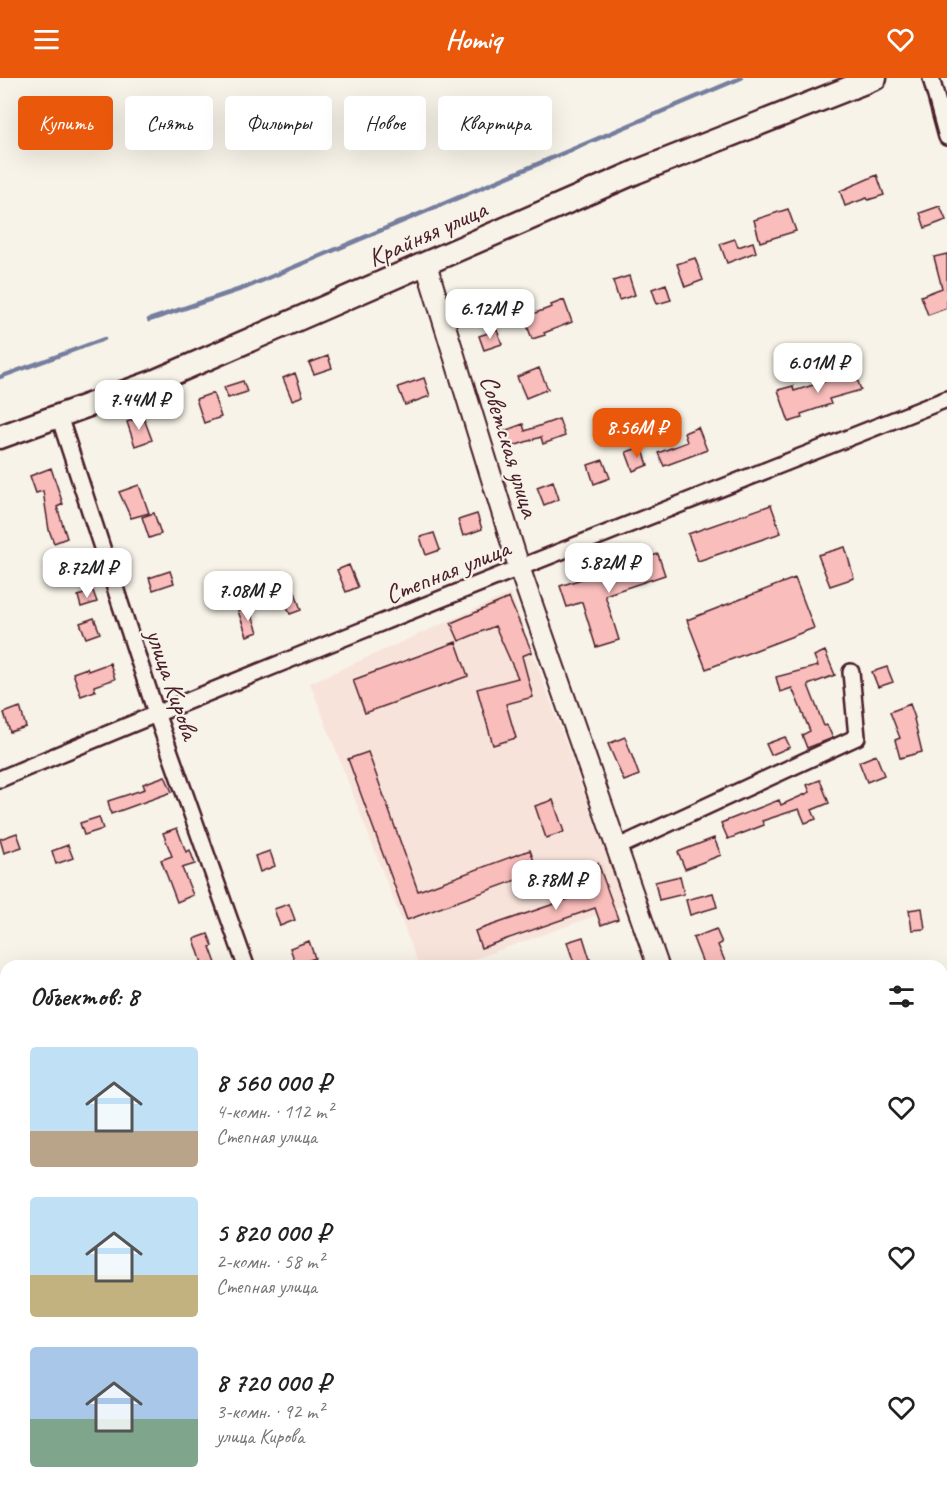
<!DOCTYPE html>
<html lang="ru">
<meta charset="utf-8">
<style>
:root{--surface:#fff;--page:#f2f2f2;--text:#222;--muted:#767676;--accent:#ea580c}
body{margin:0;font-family:Caveat,sans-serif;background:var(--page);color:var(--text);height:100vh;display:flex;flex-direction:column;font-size:22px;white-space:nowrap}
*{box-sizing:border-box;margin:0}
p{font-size:20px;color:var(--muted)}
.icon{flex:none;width:33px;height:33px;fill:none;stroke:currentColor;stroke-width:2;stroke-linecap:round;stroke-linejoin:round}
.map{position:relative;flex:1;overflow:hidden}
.drawer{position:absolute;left:0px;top:882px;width:948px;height:534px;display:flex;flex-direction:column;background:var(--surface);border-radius:18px 18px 0 0;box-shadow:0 6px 24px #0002}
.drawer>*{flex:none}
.hud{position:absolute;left:18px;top:18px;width:600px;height:54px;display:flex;gap:12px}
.price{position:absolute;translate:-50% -51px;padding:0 14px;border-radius:12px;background:#fff;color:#222;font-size:20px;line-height:39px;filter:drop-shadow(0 2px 3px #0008)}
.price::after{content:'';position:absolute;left:50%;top:36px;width:18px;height:14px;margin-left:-9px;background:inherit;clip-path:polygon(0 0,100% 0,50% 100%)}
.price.current{background:var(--accent);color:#fff}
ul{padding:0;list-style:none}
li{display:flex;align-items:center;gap:18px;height:150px;padding:0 30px}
li span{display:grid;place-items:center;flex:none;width:168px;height:120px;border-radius:6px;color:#555}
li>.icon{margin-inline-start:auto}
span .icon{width:72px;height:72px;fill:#fffc;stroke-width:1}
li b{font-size:26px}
h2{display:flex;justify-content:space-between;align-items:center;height:72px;padding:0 30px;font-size:26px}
.pill{padding:0 21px;border-radius:6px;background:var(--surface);box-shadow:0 6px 24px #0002;font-size:21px;line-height:54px}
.pill.current{background:var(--accent);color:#fff}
header{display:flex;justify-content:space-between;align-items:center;height:78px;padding:0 30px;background:var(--accent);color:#fff;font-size:27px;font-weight:700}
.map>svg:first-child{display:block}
</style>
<header><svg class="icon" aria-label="menu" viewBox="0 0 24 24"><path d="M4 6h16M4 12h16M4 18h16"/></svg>Homiq<svg class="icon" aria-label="heart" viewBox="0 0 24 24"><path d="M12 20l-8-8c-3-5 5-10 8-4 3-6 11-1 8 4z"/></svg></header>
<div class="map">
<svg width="947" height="1416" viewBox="0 0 947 1416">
<rect width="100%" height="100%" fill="#f7f3e8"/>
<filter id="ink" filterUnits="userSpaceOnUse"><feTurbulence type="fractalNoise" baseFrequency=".0167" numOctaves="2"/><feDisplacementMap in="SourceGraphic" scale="12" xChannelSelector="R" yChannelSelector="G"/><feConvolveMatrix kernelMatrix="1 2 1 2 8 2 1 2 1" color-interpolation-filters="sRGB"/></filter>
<g filter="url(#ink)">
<path fill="#f8e3da" d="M511,515L625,827L455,888H419L310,605Z"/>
<path fill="#c8e79f" stroke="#898365" stroke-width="1.5" d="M947,1130V1159H942V1132Z
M947,1233V1281L942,1282V1234Z"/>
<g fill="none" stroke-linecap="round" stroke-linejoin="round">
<path stroke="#757e9e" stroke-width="4.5" d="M149,242L247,209L741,0
M0,299L104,261"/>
</g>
<path fill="#f9bdbb" stroke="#4a1f2b" stroke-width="1.5" d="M877,97L884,117L868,122L867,120L845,128L840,113Z
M940,128L946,142L925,150L920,135Z
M788,131L796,153L760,164L754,142Z
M735,161L738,169L753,164L756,174L727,185L720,166Z
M947,176V230L928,237L921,218L942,210L934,179Z
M695,180L703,202L685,209L677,186Z
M629,198L635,217L619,222L613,203Z
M666,206L671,222L657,226L652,211Z
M564,222L572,244L544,255L545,257L532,261L524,239L552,229L551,227Z
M497,252L502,266L484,272L479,258Z
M328,278L332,290L314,296L309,285Z
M853,289L861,312L829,321L831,326L801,336L802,340L789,344L778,312L793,308L794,313L842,298L840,293Z
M539,290L548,311L526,320L517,299Z
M295,295L303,318L292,322L283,300Z
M424,300L430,318L405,327L398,309Z
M243,303L247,314L228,320L224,309Z
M213,315L221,339L204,345L196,321Z
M143,338L152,362L135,368L127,344Z
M559,341L565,358L543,366L541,359L507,370L501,354L523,346L525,353Z
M698,349L707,372L664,388L658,375L687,364L684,355Z
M642,369L648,387L633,393L626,374Z
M603,382L610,400L594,406L588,387Z
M51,390L63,426L57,429L67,460L54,465L49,452L43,413L36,415L30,398Z
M553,403L559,421L544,427L537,409Z
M139,407L149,435L131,440L119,414Z
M771,427L781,455L698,483L688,456Z
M154,435L161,456L149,460L142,439Z
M477,436L482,451L463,458L458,442Z
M434,455L440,472L426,477L420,459Z
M845,469L854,500L830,508L818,477Z
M658,476L665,497L605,517L619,562L596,569L582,524L567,529L560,508Z
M75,480L79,495L66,499L61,485Z
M349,487L358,509L346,514L337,492Z
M170,493L174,505L153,512L149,500Z
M795,500L814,550L706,591L687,542Z
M294,511L301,532L290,536L282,516Z
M93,513L97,524L81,529L78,518Z
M509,520L532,574L522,578L533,619L506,626L516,660L493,667L477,611L518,600L495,548L459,563L451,545Z
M249,529L258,554L247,558L238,533Z
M94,540L100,555L86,560L80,545Z
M456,564L468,598L365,635L353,602Z
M825,573L835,597L808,607L824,648L827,647L833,660L807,670L802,657L810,653L792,610L780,614L776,599L818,588L814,578Z
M110,585L115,601L94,608L95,613L81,618L73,595L87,590L88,593Z
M887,589L893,604L878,609L872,594Z
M910,626L915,640L914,641L922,674L900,680L895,662L900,660L890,634Z
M20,629L26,649L10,654L4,635Z
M625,659L639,697L624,703L608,666Z
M785,659L790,669L771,677L766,666Z
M368,674L418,813L530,772L538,794L407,842L348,681Z
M876,677L884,697L867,704L859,684Z
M165,698L172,714L111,736L108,723L145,711L143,706Z
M820,702L829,725L812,732L816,741L805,745L799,731L762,743L764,747L728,761L721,745L779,722L781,727L810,714L807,707Z
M553,722L564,754L546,760L535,728Z
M99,739L103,751L84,757L80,745Z
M177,750L186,774L190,772L195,786L182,790L193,817L177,824L161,782L172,778L163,755Z
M17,755L22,769L4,775L0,761Z
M714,760L721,777L685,791L678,774Z
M68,767L73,780L56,786L52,773Z
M270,773L275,788L260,794L255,778Z
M598,785L618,841L601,847L595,830L481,870L475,853L589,814L581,791Z
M680,798L684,816L659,822L655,804Z
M713,815L717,829L690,837L686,822Z
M289,826L295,842L280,848L274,831Z
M922,830L925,851L912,852L909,832Z
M716,851L722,865L718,867L727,888H704L693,860Z
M208,856L213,868L210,869L217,888H203L194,861Z
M583,859L592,888H575L567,864Z
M309,863L315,880L296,887L290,870Z"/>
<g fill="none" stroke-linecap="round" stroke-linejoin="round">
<defs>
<path id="minor" d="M931,0L947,59
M59,338L156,635L246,888
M0,701C313,569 631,446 947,321
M616,770L857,659L851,594
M432,1410L434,1416"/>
<path id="tertiary" d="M426,186L519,489L658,888
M830,1410L832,1416"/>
<path id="secondary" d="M0,359L153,304L636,94L875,0"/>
</defs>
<use href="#minor" stroke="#4a1f2b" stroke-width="20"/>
<use href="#tertiary" stroke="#4a1f2b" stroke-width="24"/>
<use href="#secondary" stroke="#4a1f2b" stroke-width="27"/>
<use href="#minor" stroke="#f7f3e8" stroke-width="15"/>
<use href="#tertiary" stroke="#f7f3e8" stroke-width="20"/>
<use href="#secondary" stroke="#f7f3e8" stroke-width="22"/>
</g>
</g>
<g text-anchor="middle" stroke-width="4.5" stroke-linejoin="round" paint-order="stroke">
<g font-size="26" fill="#4a1f2b" stroke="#f7f3e8">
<text transform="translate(427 155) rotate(-24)" y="9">Крайняя улица</text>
<text transform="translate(510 368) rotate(73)" y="9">Советская улица</text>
<text transform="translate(447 493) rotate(-22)" y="9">Степная улица</text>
<text transform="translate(173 606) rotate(71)" y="9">улица Кирова</text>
</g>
</g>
</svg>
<b class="price" style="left:490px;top:262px">6.12M ₽</b>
<b class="price" style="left:818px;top:316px">6.01M ₽</b>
<b class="price" style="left:139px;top:353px">7.44M ₽</b>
<b class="price current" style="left:637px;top:381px">8.56M ₽</b>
<b class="price" style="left:609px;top:516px">5.82M ₽</b>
<b class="price" style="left:87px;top:521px">8.72M ₽</b>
<b class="price" style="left:248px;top:544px">7.08M ₽</b>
<b class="price" style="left:556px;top:833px">8.78M ₽</b>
<div class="hud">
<a class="pill current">Купить</a>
<a class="pill">Снять</a>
<a class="pill">Фильтры</a>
<a class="pill">Новое</a>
<a class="pill">Квартира</a>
</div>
<section class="drawer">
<h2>Объектов: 8<svg class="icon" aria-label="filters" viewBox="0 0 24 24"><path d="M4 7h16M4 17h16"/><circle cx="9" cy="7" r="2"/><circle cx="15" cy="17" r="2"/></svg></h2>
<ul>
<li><span style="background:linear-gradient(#bfe0f5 70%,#b9a48a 0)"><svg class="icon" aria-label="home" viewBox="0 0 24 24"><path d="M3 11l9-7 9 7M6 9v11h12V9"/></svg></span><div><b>8 560 000 ₽</b><p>4-комн. · 112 m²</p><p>Степная улица</p></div><svg class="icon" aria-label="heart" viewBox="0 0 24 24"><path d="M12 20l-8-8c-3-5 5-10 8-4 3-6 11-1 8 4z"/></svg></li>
<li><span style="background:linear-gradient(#bfe0f5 65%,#c2b280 0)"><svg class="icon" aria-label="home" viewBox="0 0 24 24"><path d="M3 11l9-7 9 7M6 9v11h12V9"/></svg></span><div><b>5 820 000 ₽</b><p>2-комн. · 58 m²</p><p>Степная улица</p></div><svg class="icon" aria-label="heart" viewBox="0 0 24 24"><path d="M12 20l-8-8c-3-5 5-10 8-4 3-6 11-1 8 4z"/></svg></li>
<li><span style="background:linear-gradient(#a9c7e8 60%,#7fa58c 0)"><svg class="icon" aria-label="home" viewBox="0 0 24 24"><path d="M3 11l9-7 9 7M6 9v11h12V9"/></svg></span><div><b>8 720 000 ₽</b><p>3-комн. · 92 m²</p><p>улица Кирова</p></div><svg class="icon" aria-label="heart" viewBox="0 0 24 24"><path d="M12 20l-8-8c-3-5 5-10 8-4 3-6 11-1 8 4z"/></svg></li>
</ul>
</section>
</div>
